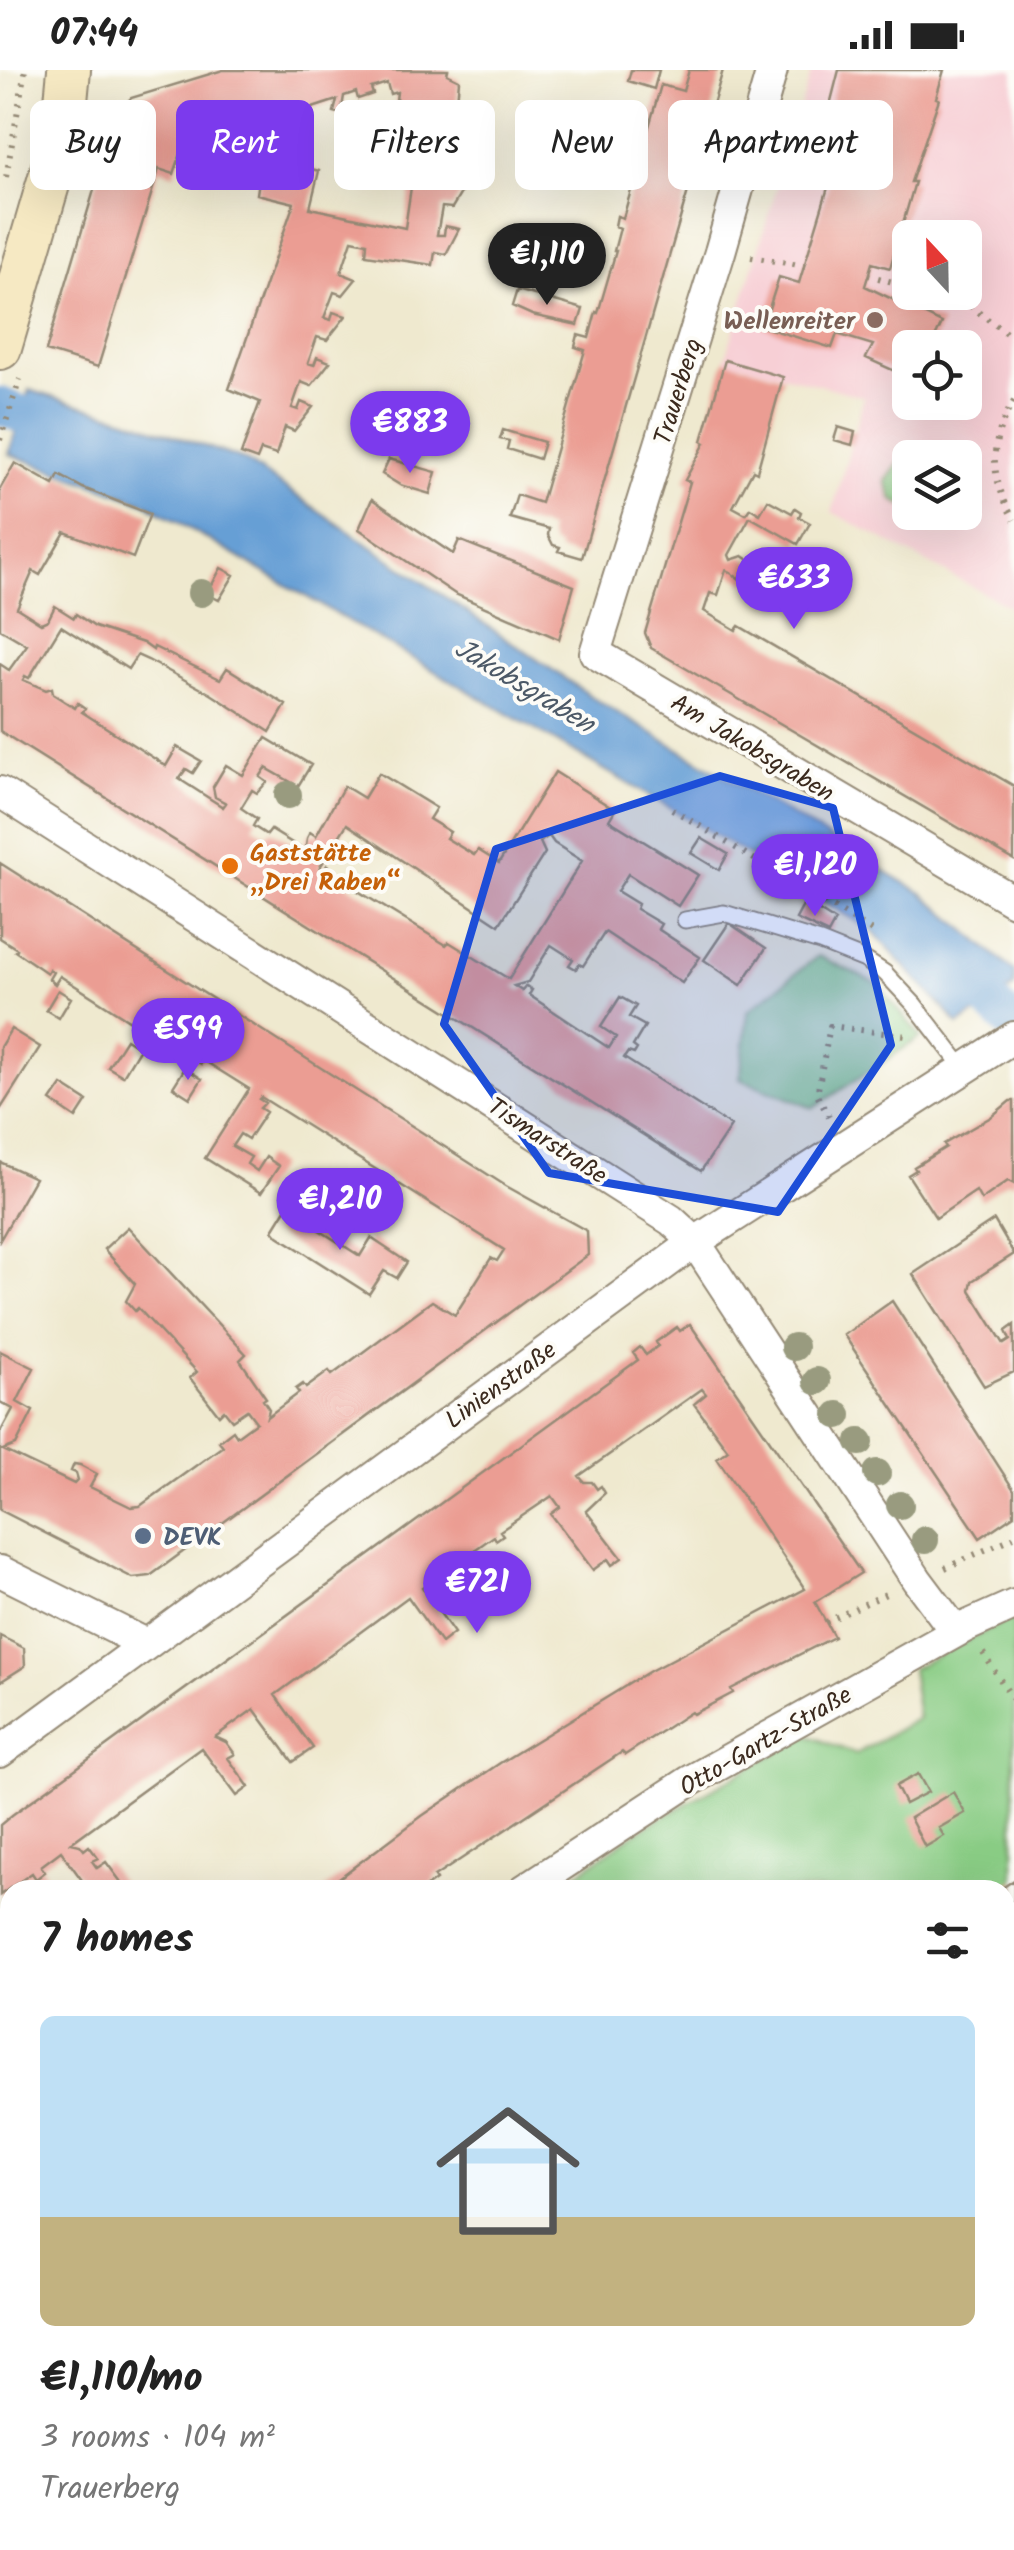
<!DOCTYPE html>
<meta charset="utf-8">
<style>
:root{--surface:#fff;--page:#f6f6f6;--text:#222;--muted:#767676;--line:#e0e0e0;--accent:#7c3aed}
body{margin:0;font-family:Kalam,sans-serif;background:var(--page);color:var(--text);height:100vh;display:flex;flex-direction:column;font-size:38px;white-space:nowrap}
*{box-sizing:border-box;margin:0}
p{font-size:32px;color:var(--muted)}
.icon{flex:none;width:55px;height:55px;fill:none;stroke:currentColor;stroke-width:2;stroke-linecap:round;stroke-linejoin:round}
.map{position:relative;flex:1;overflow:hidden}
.panel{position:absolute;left:0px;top:1810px;width:1015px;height:670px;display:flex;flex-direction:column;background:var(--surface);border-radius:30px 30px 0 0;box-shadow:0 10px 40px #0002}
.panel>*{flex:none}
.banner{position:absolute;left:30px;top:30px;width:955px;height:90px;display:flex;gap:20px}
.needle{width:65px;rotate:338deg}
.buttons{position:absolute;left:892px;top:150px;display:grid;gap:20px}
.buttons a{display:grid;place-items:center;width:90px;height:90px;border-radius:15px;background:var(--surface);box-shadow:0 10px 40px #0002;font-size:50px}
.price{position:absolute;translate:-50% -85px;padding:0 22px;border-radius:35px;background:var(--accent);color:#fff;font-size:32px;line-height:65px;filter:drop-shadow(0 2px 5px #0008)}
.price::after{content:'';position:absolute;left:50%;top:60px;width:30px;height:22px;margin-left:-15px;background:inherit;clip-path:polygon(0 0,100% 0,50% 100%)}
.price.selected{background:#222;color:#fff}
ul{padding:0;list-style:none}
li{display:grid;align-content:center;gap:20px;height:530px;padding:0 40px}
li+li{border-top:2px solid var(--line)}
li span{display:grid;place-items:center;height:310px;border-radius:15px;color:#555}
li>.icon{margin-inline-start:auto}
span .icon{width:180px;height:180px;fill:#fffc;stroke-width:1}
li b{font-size:42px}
h2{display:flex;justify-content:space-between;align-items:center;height:120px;padding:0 40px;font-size:42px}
.tag{padding:0 35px;border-radius:15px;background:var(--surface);box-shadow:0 10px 40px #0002;font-size:35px;line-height:90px}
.tag.selected{background:var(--accent);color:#fff}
.status{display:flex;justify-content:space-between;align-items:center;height:70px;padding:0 50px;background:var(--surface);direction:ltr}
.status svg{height:28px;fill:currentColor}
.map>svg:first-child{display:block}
</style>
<div class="status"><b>07:44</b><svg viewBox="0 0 49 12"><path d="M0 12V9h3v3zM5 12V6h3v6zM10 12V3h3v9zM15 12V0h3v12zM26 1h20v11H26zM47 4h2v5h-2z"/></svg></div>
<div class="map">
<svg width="1014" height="2480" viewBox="0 0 1014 2480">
<rect width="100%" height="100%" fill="#fdfcf7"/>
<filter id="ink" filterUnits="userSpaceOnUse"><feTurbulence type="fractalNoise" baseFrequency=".01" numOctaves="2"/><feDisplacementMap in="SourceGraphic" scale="20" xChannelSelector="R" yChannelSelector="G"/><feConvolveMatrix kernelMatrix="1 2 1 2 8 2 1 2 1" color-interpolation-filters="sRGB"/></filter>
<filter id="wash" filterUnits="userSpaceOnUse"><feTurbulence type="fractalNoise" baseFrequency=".0048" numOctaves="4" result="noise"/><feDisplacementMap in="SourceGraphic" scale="40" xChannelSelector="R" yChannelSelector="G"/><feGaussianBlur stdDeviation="2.25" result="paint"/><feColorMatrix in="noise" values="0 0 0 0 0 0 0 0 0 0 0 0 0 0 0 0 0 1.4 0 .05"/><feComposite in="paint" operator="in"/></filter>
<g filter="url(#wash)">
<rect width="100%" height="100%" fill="#efe9cf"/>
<path fill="#f7cfd5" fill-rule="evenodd" d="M812,0H1014V539L832,442L864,327L725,290ZM910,168H965V222H910ZM910,278H965V332H910ZM910,388H965V442H910Z"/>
<path fill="#d2bdc8" d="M10,2341V2462L0,2455V2353Z
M21,2470H180L193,2480H35Z
M254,2470H586L574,2480H266Z"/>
<path fill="#89cc84" stroke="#627b51" stroke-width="2.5" d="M910,389V439L893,430L886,411L899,393Z
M818,886L876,913L921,967L813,1038L740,1009L748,941Z
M1014,1547V2480H574L586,2470H1005V1820H554L635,1763L807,1665L856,1684L918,1648L911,1599Z
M0,2455L10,2462V2470H21L35,2480H0Z"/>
<path fill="#669fd5" stroke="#50647a" stroke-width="2.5" d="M29,320L130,350L244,390L598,631L922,823L1014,901V917L959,955L872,861L672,739L145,433L9,384Z"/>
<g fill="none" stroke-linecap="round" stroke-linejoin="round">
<path stroke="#669fd5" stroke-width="38" d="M0,336L67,362
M953,899L1014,954"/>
</g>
<g id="blocks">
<path fill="#eb9d93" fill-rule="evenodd" d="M223,0H448L447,4L459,10L455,54L453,58L445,56L442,71L469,75L459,94L448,92L444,119H451L452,111L467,113L452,138L442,137L437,165H444L445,156L459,159L446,184L435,182L433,195L366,185L367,173L352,170L341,203L356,209L343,225L334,222L324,248L331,250L333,242L346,246L327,270L317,267L308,293L314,295L317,287L330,292L311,316L301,312L292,338L298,340L301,332L313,337L294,361L285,357L276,385L261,380L257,390L241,384L260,332L229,319L294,133L257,124L268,50L252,55L254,64L251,69L236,74L231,70L227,49L194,59L187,79L183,77L174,104L159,99L98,297L46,281L117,43L120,44L117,42L131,28ZM387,13L390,24L397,22L392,63L396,64L395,76H399L398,88L415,90L405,158L310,138L319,101L288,93L293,62L286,58L291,47L288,46L337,30L334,42L341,44L344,26L356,22L358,29L373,24L371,18Z
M631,0H659L654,19L628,11Z
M689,0H723L582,488L558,481L560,477L553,475L548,465L549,459L510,448L517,425L541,433L585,280L575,277L578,265L589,268L596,242L598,243L616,181H614L620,158L615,156L617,146L623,148L640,89L636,88L638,80L642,81L661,15L683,21Z
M839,0H944L936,28L939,29L911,112H915L890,198L872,193L865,216L942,253L930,278H910V308L866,288L873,275L837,264L832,278L763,257L779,207L799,213L829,114L811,109Z
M517,220L583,239L578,255L532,245L512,236Z
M725,290L783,307L757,402L753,400L733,437L746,444L750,438L760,444L768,430L792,443L795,438L801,442L799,447L810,453L798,474L750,447L729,485L731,490L743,486L757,495L746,513L726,500L718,525L710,523L704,541L736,560L739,556L1014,716V790L651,578L645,563L690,412L685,410L705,373L702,371Z
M838,357L855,362L852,375L834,370Z
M503,360L544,372L539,389L507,379L509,371L500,369Z
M389,389L436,402L430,424L400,415L382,404Z
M15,393L54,415L59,405L83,418L150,444L133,488L65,462L40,505L33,501L17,538L41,553L48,550L55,536L74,548L76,544L95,557L143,573L153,580L154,577L220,609L227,598L286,635L270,662L211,624L148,590L137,585L128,599L61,556L29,608L25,606L23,610L46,620L52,618L53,624L75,638L78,633L85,638L82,642L166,696L177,677L201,691L193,703L186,699L179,709L223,737L226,733L215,727L213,717L226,695L243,705L266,668L311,695L298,716L266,698L260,707L267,712L257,723L252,720L241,738L257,749L253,756L267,765L271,760L310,784L313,779L306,776L307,768L310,762L316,766L344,716L364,728L379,703L436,738L429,749L450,762L446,768L474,785L478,780L499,793L555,702L615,740L609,750L698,805L678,836L628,804L617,821L638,834L636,839L661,854L658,859L700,887L682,913L605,862L583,896L579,894L576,899L569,895L573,889L551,875L528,912L514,916L522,921L526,916L532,920L529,925L609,978L616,967L601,957L620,927L636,936L629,947L645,956L633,976L637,979L634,984L628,982L624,988L731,1056L701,1101L0,661V594L9,600L27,575L0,559V419ZM347,754L499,855L545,783L540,772L549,766L554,773L582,791L509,909L449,872L446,875L332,805L335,800L327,795L324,800L320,797Z
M372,429L453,484L459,470L574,516L559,569L455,524L359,459Z
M221,498L234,505L219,530L207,524Z
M701,768L728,784L719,800L691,783Z
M0,793L506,1116L587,1161L588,1185L150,1506L133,1508L0,1440V1363L13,1339L0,1332V1281L34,1298L17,1332L33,1341L16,1375L3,1380L74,1414L78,1410L76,1403L71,1401L74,1394L80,1395L97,1404L90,1417L131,1437L140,1436L223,1376L219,1371L233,1360L237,1366L256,1352L247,1340L232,1350L224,1340L219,1345L190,1308L197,1302L138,1238L135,1241L126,1231L135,1214L104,1179L128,1157L246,1284L240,1290L266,1328L263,1330L269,1339L267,1347L299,1323L296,1319L303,1314L306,1318L329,1301L332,1305L432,1231L455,1245L491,1188L497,1191L504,1180L261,1027L259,1029L265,1033L260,1038L266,1042L248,1069L240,1064L232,1076L251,1087L247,1094L257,1101L266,1087L279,1096L261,1123L205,1088L249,1019L203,990L201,994L193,989L194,984L139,949L135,954L60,906L55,914L49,909L53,902L49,899L47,903L15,881L17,879L0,868Z
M805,832L835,851L828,864L796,849Z
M729,853L766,878L741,915L704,890Z
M58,920L71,928L59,948L46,940Z
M11,959L40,977L0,1040V977Z
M126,969L140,978L123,1006L108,997Z
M185,998L202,1009L190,1028L173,1017Z
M62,1015L87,1031L76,1048L51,1031Z
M1010,1031H1014V1114L1008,1111L981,1130L976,1121L936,1148L908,1105L916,1100L914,1097L946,1077L944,1074L991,1047Z
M0,1092L35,1108L0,1170Z
M286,1139L360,1186L371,1168L407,1192L397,1208L384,1201L369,1224L278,1166L273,1160Z
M994,1150L1014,1184L972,1211L970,1220L1004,1274L1010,1270L1006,1261L1014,1255V1302L984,1316L913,1204Z
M892,1231L1014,1420V1445L980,1468L844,1265Z
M690,1254L861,1503L815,1532L834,1567L731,1619L733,1623L693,1644L691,1642L625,1685L622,1682L434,1807L436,1810L422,1820H323L422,1746L500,1693L650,1601L805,1519L717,1388L728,1380L694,1334L706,1324L702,1319L579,1406L584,1412H592L597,1419L601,1416L605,1423L586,1441L622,1488L612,1495L608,1489L593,1500L551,1444L560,1437L552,1426L500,1461L503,1465L496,1470L494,1466L422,1517L454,1563L441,1573L408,1527L275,1625L313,1678L293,1692L254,1639L215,1667L226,1672L235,1684L228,1688L249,1717L237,1726L201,1678L71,1773L80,1775L84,1780L89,1776L98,1788L92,1791L97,1798L106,1792L127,1820H89L61,1781L41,1796L45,1802L36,1809L32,1803L0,1825V1755L12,1745L638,1290L633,1283L640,1277L646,1285L658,1276L656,1272L677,1257L680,1261Z
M0,1566L24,1578L25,1596L0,1612Z
M918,1704L928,1722L905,1734L896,1716Z
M953,1722L965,1743L939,1758L944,1766L925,1777L910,1748Z
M1014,1810V1830L1005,1836V1820H999Z
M10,2095V2175L0,2186V2106Z
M10,2411V2447L0,2440V2415L5,2419Z
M91,2470H133L146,2480H83Z"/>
</g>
</g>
<g filter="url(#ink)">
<use href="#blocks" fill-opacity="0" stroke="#958a76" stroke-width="2.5"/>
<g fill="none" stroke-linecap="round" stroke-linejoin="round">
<defs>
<path id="lane" d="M685,850L724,843L820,872L865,890L885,903L914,934L964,999"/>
<path id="street" d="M772,0L720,182L595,583L1014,831
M0,722L671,1150L695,1172L917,1510L956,1562
M0,1501L144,1573
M0,1682L695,1172L1014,967
M524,1820L690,1711L967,1556L1014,1535
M0,2269L10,2256
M0,2307L10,2315
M196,2470L208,2480"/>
<path id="secondary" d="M0,278L63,63L69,0"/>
</defs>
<use href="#lane" stroke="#958a76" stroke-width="19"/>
<use href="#street" stroke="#958a76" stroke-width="34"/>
<use href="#secondary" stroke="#958a76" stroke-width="46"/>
<path stroke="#958a76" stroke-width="6" stroke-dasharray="2.5 8" stroke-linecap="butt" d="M6,107L25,0
M751,187L805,196
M868,205L910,217
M931,222L965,232L1014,269
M1014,331C987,375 990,405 1014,450
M0,370L20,309
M672,739L872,861
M829,1047L817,1025L830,956L906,966
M945,1498L1014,1467
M826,1552L888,1523
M983,1583L1014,1631"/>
<use href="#lane" stroke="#fff" stroke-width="15"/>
<use href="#street" stroke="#fff" stroke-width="30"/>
<use href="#secondary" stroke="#f6e9c3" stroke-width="42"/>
</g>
<g fill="#999b7f">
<circle cx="201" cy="523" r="14"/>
<circle cx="288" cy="725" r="14"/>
<circle cx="794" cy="1277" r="14"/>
<circle cx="817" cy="1311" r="14"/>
<circle cx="838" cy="1345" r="14"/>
<circle cx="860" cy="1372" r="14"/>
<circle cx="877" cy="1403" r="14"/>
<circle cx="900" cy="1435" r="14"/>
<circle cx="925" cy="1470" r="14"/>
</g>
</g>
<path fill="#1d4ed8" fill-opacity="0.2" stroke="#1d4ed8" stroke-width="8" stroke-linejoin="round" d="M720,706L833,738L891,975L778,1142L549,1103L444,954L496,779Z"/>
<circle fill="#8d6e63" stroke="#fdfcf7" stroke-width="4" cx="875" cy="250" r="10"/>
<circle fill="#e8710a" stroke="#fdfcf7" stroke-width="4" cx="230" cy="796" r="10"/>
<circle fill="#5c6f8a" stroke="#fdfcf7" stroke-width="4" cx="143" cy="1466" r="10"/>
<g text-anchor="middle" stroke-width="8" stroke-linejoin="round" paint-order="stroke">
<g font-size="25" font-weight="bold" fill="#785e54" stroke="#fdfcf7" text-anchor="end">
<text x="855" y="259">Wellenreiter</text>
</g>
<g font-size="25" fill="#3b2a1e" stroke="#fdfcf7">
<text transform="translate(677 321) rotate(-73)" y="9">Trauerberg</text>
<text transform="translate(753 677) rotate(31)" y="9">Am Jakobsgraben</text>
<text transform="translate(548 1070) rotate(33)" y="9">Tismarstraße</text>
<text transform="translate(500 1314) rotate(-36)" y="9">Linienstraße</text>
<text transform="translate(765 1670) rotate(-30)" y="9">Otto-Gartz-Straße</text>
</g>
<g font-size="25" font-weight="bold" fill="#c56008" stroke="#fdfcf7" text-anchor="start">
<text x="250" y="791">Gaststätte<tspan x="250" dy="29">„Drei Raben“</tspan></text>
</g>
<g font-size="25" font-weight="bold" fill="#4e5e75" stroke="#fdfcf7" text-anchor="start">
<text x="163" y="1475">DEVK</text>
</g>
<g font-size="28" font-style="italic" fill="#4c5967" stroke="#fdfcf7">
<text transform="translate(525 615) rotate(31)" y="10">Jakobsgraben</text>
</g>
</g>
</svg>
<div class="buttons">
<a><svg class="needle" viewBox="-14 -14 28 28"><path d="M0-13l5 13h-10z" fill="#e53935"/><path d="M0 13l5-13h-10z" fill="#767676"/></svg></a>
<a><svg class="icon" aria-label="locate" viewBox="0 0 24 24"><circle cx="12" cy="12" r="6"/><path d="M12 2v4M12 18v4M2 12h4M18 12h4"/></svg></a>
<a><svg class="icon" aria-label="layers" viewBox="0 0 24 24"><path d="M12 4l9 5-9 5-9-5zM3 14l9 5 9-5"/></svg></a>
</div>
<b class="price selected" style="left:547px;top:238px">€1,110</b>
<b class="price" style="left:410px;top:406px">€883</b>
<b class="price" style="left:794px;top:562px">€633</b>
<b class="price" style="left:815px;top:849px">€1,120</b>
<b class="price" style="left:188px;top:1013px">€599</b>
<b class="price" style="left:340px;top:1183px">€1,210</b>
<b class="price" style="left:477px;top:1566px">€721</b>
<div class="banner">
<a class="tag">Buy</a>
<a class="tag selected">Rent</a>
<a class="tag">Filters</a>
<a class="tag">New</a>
<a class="tag">Apartment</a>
</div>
<section class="panel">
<h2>7 homes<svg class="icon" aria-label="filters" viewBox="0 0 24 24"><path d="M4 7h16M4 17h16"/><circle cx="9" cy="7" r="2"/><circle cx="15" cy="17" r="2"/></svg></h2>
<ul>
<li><span style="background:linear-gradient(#bfe0f5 65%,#c2b280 0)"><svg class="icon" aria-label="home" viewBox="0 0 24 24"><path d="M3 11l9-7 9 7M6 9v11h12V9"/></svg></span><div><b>€1,110/mo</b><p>3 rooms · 104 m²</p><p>Trauerberg</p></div></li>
</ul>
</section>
</div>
